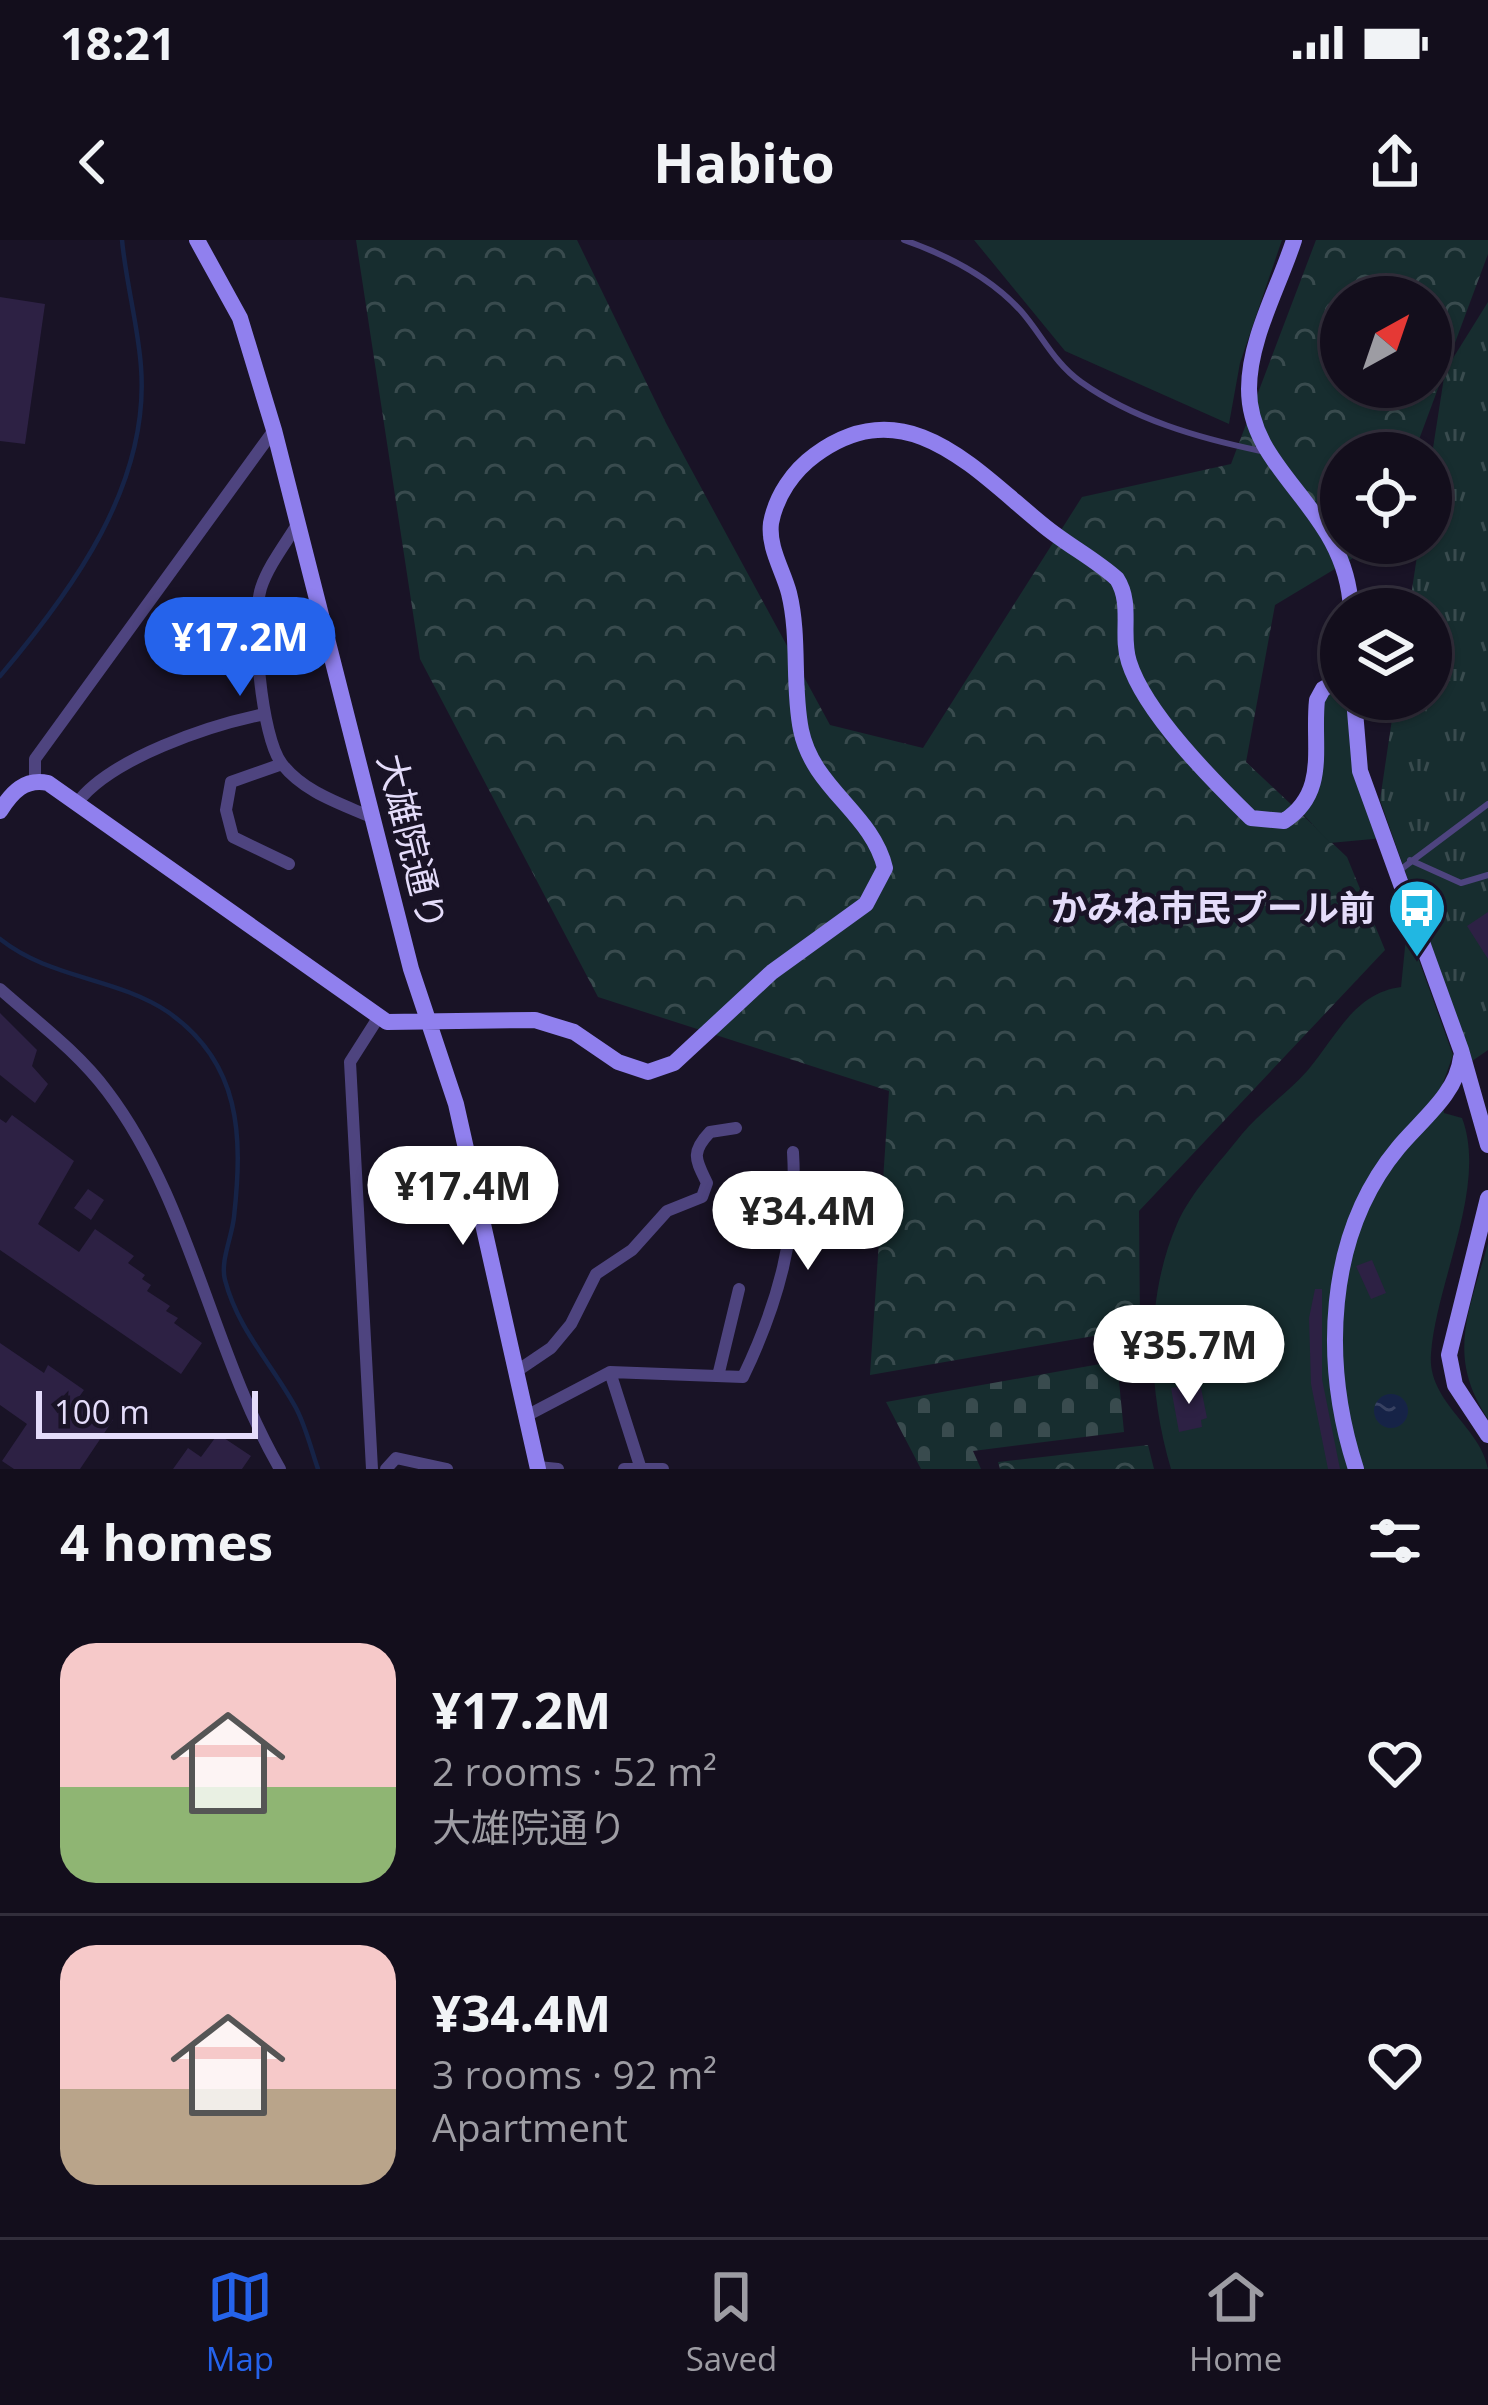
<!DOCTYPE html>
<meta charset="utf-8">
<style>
:root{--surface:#130e1c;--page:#1c1725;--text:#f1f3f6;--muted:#9d9ca3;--line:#322e3b;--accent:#2563eb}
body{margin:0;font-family:"Open Sans","Noto Sans JP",sans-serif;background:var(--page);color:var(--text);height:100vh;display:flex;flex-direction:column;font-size:45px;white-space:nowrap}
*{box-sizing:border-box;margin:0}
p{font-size:39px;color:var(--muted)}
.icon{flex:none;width:66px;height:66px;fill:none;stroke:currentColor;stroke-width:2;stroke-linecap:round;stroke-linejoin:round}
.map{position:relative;height:1229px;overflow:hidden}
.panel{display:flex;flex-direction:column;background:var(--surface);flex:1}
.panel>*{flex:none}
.needle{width:78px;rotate:40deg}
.tools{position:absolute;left:1320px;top:36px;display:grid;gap:24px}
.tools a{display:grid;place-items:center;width:132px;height:132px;border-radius:50%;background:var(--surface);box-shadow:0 3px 9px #0004,0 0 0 3px var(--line);font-size:60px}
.scale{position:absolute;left:36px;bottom:30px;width:222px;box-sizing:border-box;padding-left:12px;border:6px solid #e4dcfa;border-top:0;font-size:33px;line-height:42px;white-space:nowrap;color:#e4dcfa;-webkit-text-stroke:9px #191326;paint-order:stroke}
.price{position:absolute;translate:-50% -102px;padding:0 27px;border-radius:42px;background:#fff;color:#222;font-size:39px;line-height:78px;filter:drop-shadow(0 3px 6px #0008)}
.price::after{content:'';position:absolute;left:50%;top:72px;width:36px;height:27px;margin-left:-18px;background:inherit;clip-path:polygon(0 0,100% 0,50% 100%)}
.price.selected{background:var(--accent);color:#fff}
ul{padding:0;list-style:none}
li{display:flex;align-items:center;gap:36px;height:300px;padding:0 60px}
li+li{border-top:3px solid var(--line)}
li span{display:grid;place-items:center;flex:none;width:336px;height:240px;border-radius:36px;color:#555}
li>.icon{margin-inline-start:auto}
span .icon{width:144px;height:144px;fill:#fffc;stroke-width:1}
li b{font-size:51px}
h2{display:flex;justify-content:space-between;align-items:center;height:144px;padding:0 60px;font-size:51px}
.status{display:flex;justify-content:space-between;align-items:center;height:84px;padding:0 60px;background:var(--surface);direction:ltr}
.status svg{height:33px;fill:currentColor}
header{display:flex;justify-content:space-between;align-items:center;height:156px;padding:0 60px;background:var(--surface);font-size:54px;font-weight:700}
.tabs{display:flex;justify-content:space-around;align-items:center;height:168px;border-top:3px solid var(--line);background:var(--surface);font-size:33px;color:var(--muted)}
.tabs a{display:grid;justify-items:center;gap:6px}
.tabs .selected{color:var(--accent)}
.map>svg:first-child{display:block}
</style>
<div class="status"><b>18:21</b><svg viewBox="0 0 49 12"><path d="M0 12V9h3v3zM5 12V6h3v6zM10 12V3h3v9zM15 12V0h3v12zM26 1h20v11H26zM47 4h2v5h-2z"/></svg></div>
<header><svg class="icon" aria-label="back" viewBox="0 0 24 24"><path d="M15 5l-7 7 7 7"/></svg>Habito<svg class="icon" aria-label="share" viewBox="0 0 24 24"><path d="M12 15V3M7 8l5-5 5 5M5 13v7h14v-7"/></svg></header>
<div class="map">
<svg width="1488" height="1229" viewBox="0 0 1488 1229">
<defs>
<pattern id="grass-tufts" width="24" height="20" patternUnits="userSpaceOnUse" patternTransform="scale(3)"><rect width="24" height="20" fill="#172d2f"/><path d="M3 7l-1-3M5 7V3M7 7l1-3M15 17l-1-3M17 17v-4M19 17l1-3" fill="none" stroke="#394b4e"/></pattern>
<pattern id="forest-crowns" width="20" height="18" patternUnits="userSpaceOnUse" patternTransform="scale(3)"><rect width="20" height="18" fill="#172d2f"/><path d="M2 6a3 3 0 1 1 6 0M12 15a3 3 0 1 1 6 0" fill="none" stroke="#394b4e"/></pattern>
<pattern id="cemetery-stones" width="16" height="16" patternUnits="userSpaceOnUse" patternTransform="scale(3)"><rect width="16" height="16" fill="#172d2f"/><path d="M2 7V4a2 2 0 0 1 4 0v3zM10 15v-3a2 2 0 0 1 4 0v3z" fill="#394b4e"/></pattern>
<pattern id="water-ripples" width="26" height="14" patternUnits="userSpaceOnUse" patternTransform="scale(3)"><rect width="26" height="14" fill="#162347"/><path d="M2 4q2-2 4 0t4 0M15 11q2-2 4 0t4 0" fill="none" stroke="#384262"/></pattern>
</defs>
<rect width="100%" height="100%" fill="#191326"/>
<path fill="url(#grass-tufts)" d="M1488,62V810L1472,821L1380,560L1395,459H1431V369H1409L1419,303H1431V221L1445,131Z"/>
<path fill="url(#forest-crowns)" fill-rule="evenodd" d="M356,0H577L666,183L830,485L923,508L1082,257L1231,224L1316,0H1488V14L1414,213H1341V303H1378L1275,365L1246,522L1347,617L1385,710L1139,971L1140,1088L870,1135L889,851L598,757L420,419ZM1341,57H1431V147H1341Z
M1148,1205L1154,1229H1000L998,1222Z"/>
<path fill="url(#cemetery-stones)" d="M1117,1121L1124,1192L973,1211L981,1229H921L886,1162Z"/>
<path fill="#172d2f" d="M974,0H1282L1240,123L1229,184L1065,111Z
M1341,439V459H1354V482L1384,598L1330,603L1300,571L1308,560L1318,460Z
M1407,687L1453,815L1442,846L1444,873L1462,878C1488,946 1436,1042 1431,1114C1427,1162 1481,1187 1488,1229H1171C1148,1151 1144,1060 1177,984C1191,952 1220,922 1242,894C1261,871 1288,853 1308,830C1336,797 1354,753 1401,747Z
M1488,1003V1179C1445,1115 1470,1070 1488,1003Z"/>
<path fill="url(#water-ripples)" d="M1374 1171a17 17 0 1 1 34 0a17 17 0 1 1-34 0Z"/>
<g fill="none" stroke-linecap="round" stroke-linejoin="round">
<path stroke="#162347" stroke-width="4.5" d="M0,436C72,351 150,245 141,127C138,85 126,43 122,0
M0,699C50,739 116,737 168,772C241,823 243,895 234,977C232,997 220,1021 225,1040C238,1090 272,1124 296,1168C306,1187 311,1209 318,1229"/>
</g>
<path fill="#2d2144" d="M0,57L45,64L25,204L0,201Z
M1488,672V719L1467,686Z
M0,773L37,810L32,826L48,844L35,863L0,835Z
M12,875L74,921L38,984L79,1012L95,989L134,1016L128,1023L145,1035L142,1039L151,1045L147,1051L170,1066L166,1071L178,1078L174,1083L202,1103L181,1134L0,1010V879L6,883Z
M88,949L104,960L91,980L74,968Z
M1372,1020L1386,1053L1371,1059L1356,1026Z
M1315,1049H1322V1139L1340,1229H1328L1311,1144L1309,1078Z
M0,1103L44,1133L48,1125L84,1150L79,1157L113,1180L80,1229H14L2,1221L27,1184L0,1165Z
M1200,1143L1207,1178L1201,1180L1202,1187L1179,1192L1171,1148Z
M218,1194L251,1216L242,1229H173L188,1208L201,1217Z"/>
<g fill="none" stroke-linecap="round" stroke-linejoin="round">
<path stroke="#4e447f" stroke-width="6" d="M904,0C947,15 989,36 1021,71C1042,95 1054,123 1081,142C1133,179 1198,198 1261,211
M1410,620L1461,643L1488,635
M1400,630L1488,564"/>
<path stroke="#4e447f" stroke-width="12" d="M298,283C286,303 268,326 261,348C251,380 261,498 282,524C304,552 339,563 371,577
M282,524L231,542L226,570L233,597L289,624
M35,540V519L274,190
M77,563C111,518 210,485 265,474
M0,749C37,782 77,811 107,851C191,962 211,1110 280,1229
M517,1131L551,1108L571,1084L596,1034L632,1010L667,971L702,957L707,943C696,920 690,913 710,892L736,888
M610,1132L640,1226
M718,1136L739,1049
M528,1175L610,1132L743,1137C778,1064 798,993 793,912
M538,1227L558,1229
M372,1229L350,822L378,778
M386,1229L396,1218L447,1229
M624,1229H663"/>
<path stroke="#9080ee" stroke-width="16" d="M197,0L240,78L274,190L411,729L456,864L538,1229
M1294,0C1279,47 1249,99 1249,149C1249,234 1346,267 1351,369
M1354,459L1360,531L1461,810L1488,905
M0,571C12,552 25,538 48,543L387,782L535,780L574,792L618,822L648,832L674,823L772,732L866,664L885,628C872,573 813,549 801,490C792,445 800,398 789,353C783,330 768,308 771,283C776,256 793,231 815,215C906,148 974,229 1043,285C1067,305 1095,319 1117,339C1133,364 1120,395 1129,422C1145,473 1213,541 1251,578L1284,581C1329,552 1312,506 1317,460L1323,449L1341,439
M1488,958L1449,1115L1455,1145L1488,1195
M1356,1229C1322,1124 1325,996 1398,908C1420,881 1457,854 1461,817"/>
</g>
<defs>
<symbol id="bus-pin" viewBox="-11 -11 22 30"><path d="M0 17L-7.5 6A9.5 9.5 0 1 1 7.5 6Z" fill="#21b7e2" stroke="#191326"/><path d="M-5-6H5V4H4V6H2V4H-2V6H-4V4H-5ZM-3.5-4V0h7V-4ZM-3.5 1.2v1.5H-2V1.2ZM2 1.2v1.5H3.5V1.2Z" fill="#fff"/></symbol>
</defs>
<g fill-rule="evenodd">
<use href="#bus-pin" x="1384" y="635" width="66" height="90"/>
</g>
<g text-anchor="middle" stroke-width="9" stroke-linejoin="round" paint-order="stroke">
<g font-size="36" fill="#e4dcfa" stroke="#191326">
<text transform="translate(412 602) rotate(76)" y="13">大雄院通り</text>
</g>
<g font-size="36" font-weight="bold" fill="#e4dcfa" stroke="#191326" text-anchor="end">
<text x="1375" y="681">かみね市民プール前</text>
</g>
</g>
</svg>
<div class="tools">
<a><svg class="needle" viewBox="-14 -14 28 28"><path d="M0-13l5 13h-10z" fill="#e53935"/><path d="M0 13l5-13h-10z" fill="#9d9ca3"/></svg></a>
<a><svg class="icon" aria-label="locate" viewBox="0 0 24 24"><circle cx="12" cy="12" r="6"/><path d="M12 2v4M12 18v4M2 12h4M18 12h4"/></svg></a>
<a><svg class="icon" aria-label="layers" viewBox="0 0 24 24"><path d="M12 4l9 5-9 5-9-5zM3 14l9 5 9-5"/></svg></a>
</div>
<div class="scale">100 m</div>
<b class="price selected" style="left:240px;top:459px">¥17.2M</b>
<b class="price" style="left:463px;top:1008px">¥17.4M</b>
<b class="price" style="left:808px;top:1033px">¥34.4M</b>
<b class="price" style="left:1189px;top:1167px">¥35.7M</b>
</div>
<section class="panel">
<h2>4 homes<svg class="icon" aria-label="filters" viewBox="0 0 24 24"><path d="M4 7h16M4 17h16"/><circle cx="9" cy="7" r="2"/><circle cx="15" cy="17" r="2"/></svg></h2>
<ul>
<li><span style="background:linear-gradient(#f6c9c9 60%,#8fb573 0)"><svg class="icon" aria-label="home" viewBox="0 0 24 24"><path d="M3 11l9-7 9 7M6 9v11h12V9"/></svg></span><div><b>¥17.2M</b><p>2 rooms · 52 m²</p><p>大雄院通り</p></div><svg class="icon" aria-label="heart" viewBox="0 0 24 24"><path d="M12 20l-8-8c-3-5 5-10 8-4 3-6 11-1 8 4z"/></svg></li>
<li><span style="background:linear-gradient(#f6c9c9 60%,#b9a48a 0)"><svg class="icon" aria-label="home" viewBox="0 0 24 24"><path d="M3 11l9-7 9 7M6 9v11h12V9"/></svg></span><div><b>¥34.4M</b><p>3 rooms · 92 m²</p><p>Apartment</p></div><svg class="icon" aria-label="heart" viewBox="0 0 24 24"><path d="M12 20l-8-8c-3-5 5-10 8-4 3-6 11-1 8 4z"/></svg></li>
</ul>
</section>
<nav class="tabs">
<a class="selected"><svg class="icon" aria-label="map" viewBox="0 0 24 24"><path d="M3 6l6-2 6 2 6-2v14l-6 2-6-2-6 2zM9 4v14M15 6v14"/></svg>Map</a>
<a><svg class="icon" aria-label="saved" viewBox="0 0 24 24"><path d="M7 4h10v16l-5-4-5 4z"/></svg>Saved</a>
<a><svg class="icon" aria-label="home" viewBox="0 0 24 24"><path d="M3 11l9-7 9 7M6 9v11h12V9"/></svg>Home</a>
</nav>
